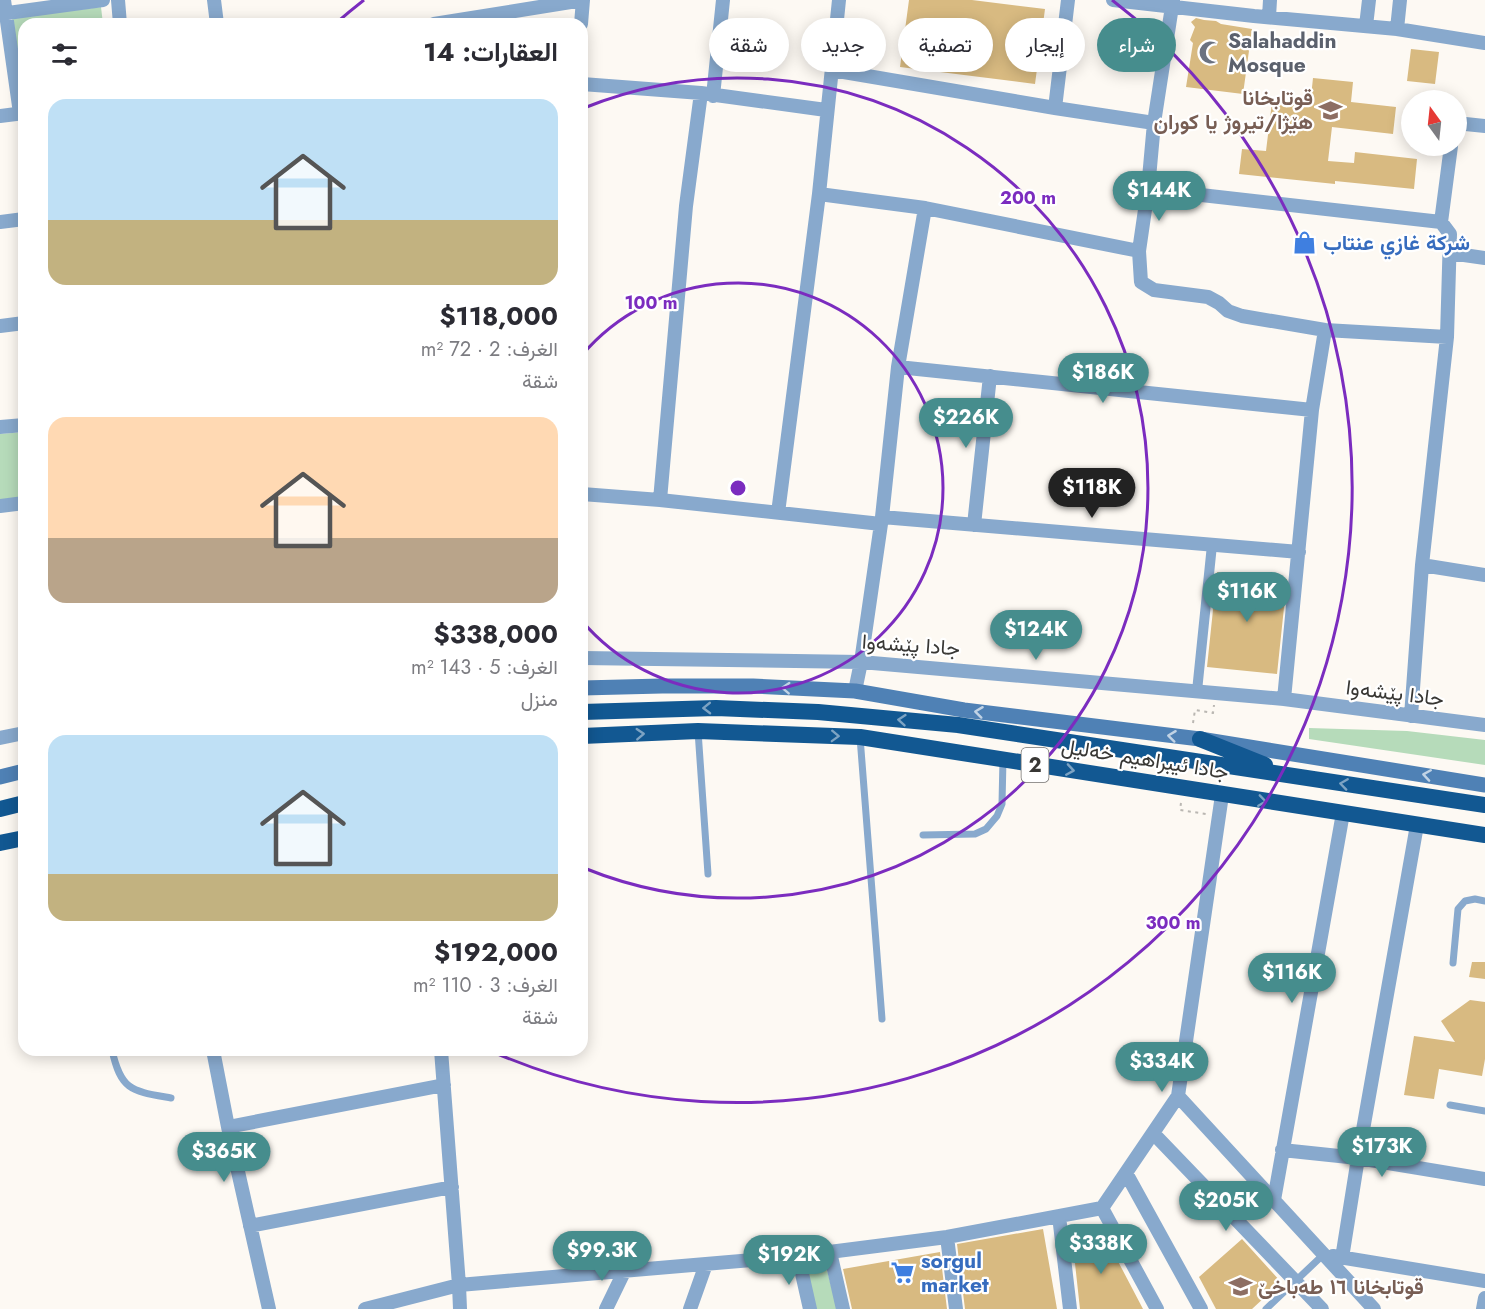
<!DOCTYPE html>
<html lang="ar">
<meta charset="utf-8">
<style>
:root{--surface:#fff;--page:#f2f2f3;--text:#2b2b33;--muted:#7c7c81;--accent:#468d8d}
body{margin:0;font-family:Jost,Vazirmatn,sans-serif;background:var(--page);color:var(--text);direction:rtl;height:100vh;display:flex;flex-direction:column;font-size:22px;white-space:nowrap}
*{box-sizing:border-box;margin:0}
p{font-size:20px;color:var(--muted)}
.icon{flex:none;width:33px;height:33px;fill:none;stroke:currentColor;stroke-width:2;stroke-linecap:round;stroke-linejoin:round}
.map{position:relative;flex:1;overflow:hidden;direction:ltr}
.side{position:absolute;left:18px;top:18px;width:570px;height:1038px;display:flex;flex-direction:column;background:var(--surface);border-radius:18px;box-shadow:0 3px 15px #0003;direction:rtl}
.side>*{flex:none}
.banner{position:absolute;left:606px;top:18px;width:570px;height:54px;direction:rtl;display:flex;gap:12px}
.needle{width:39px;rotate:345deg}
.buttons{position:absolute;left:1401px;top:90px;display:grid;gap:12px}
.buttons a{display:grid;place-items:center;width:66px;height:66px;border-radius:50%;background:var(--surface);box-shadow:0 3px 15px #0003;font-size:30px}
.price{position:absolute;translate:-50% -51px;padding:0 14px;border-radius:21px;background:var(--accent);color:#fff;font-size:20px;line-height:39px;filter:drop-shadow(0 2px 3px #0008)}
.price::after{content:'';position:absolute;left:50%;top:36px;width:18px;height:14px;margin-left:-9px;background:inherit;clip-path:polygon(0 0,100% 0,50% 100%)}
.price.current{background:#222;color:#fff}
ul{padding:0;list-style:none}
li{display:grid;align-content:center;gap:12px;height:318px;padding:0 30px}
li span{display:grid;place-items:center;height:186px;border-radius:18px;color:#555}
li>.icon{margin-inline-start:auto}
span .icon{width:108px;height:108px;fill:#fffc;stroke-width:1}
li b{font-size:26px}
h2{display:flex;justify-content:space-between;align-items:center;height:72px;padding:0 30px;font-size:26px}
.tag{padding:0 21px;border-radius:27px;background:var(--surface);box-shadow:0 3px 15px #0003;font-size:21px;line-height:54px}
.tag.current{background:var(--accent);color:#fff}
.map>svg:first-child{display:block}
</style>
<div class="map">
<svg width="1485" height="1309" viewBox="0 0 1485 1309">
<rect width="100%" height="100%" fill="#fdf9f3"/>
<path fill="#b6dbba" d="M101,7L103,24H24V106L12,18Z
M24,432V498L0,501V434Z
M1309,728L1407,731L1485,740V765L1309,739Z
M816,1262L823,1263L826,1266L837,1309H816L807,1271Z"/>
<path fill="#d8ba81" d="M909,0H972L1045,9L1035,84L900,67Z
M1196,18L1204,20L1216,21L1221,24L1252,29L1243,94L1186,87L1193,43L1190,40L1195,27L1191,22Z
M1411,49L1439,52L1435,84L1407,81Z
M1313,78L1353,82L1351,102L1396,107L1393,134L1332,127L1328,161L1354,163L1355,152L1417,159L1414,189L1335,181V184L1239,174L1242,149L1266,151L1272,102L1310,106Z
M1217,572L1287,579L1277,674L1207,667Z
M1472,962H1485V979L1469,977Z
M1470,1000L1485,1002V1059L1482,1076L1439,1069L1434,1099L1404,1095L1414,1036L1455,1042L1441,1021Z
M1100,1227L1143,1309H1080L1072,1236Z
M1043,1229L1057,1309H965L957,1244Z
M1242,1239L1281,1282L1252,1309H1216L1199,1277Z
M940,1252L947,1309H852L843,1269Z"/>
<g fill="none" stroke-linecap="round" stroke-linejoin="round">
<path stroke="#bab7b2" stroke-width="2" stroke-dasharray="3 4.5" stroke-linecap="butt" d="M1193,723L1195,710L1213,713L1214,705
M1181,803L1180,810L1206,814"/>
<path stroke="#88a9cd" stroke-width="7" d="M698,731L708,874
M860,737L882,1019
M923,835L975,834L986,829L997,816L1002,804L1003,759
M1453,963L1458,909L1465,901L1475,899L1485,901
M112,1050C121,1091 132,1091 171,1098
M1450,1105L1485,1111
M1266,1309L1324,1254"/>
<path stroke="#88a9cd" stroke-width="10" d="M1197,691L1212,545"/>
<path stroke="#88a9cd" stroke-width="14" d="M4,0L20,113
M118,0L120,24
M214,0L217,24
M1113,0L1254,16L1397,29L1485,43
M1173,0L1154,123L1148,189L1441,222
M0,14L103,0
M1269,17L1270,0
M434,24L583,0
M581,24L583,0
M1366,26L1369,0
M1397,29L1400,0
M832,70L1055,108L1154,123
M582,84L701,93L826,110
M713,96L723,0
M1055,108L1068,0
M0,116L24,113
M1456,123L1485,126
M1148,189L1139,251L1141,282L1154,290L1208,297L1219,303L1228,311L1242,316L1325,330L1312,410L1284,699
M819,194L925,208L1139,251
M0,222L24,219
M1450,253L1485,258
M0,326L24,323
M1325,330L1447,337
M898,367L1312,410
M0,427L24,425
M582,494L660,500L881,524
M660,500L686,206L701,93
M0,506L24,503
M778,513L819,194L839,0
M882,517L1299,552
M974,525L990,376
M1422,565L1447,337L1450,234L1441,222L1451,146
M582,658L861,662L1284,699L1485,725
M855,691L861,662L882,517L898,367L925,208
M1411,716L1422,565L1485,575
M0,738L24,733
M1222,795L1178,1096L1374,1309
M213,1050L228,1127L269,1309
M441,1050L459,1285L798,1256L947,1237L1102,1208L1178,1096
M228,1127L444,1085
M1153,1133L1322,1309
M1282,1150L1358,1158L1485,1179
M1126,1173L1201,1309
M1274,1200L1343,813
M1102,1208L1157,1309
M1059,1216L1070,1309
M250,1226L452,1187
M947,1237L956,1309
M830,1252L843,1309
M798,1256L810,1309
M1333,1256L1485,1281
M1342,1258L1358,1158L1417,825
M365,1309L459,1285L460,1309
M606,1309L625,1270
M690,1309L706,1264
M1483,1309L1485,1298"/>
<path stroke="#4f81b5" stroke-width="15" d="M582,688L662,686H753L855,691L964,710L1200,739L1485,785
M0,777L24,771"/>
<path stroke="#125892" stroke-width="16" d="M582,712L716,708L818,712L958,725L1485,805
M582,736L698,731L860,737L1485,835
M1200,739L1265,765
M0,809L24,803
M0,843L24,838"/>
</g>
<defs><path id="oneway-chevron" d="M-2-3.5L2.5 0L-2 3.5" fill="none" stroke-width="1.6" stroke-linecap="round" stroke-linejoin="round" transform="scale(1.5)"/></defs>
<g stroke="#c1d3e5">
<use href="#oneway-chevron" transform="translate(786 688) rotate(-177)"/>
<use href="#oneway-chevron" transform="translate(979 712) rotate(-173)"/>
<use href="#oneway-chevron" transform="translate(1172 736) rotate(-173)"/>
<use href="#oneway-chevron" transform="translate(1427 775) rotate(-171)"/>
</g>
<g stroke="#7da3c3">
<use href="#oneway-chevron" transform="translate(707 708) rotate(179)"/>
<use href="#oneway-chevron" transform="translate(902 720) rotate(-175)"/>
<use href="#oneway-chevron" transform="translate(640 734) rotate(-3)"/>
<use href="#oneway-chevron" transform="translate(835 736) rotate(2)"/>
<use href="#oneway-chevron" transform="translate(1070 770) rotate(9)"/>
<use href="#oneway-chevron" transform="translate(1344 784) rotate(-172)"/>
<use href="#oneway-chevron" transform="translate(1262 801) rotate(8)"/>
</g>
<g fill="none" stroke="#7b2cbf" stroke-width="3">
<path d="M582 355A205 205 0 1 1 582 621"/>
<path d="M584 108A410 410 0 1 1 584 868"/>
<path d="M335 24A615 615 0 0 1 364 0M1112 0A615 615 0 0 1 493 1052"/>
</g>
<defs>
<symbol id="mosque-bare" viewBox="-9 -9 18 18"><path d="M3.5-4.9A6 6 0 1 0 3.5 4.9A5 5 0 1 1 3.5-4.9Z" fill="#6b7280" stroke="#fff" stroke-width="2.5" paint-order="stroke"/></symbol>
<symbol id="school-bare" viewBox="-9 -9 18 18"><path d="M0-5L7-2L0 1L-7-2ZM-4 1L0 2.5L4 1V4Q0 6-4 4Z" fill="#8d6e63" stroke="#fff" stroke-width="2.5" paint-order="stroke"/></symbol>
<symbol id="shop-bare" viewBox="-9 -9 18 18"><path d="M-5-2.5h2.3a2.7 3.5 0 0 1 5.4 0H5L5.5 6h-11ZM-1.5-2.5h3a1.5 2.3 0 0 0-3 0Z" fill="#3f7fe0" stroke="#fff" stroke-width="2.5" paint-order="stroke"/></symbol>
<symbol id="supermarket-bare" viewBox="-9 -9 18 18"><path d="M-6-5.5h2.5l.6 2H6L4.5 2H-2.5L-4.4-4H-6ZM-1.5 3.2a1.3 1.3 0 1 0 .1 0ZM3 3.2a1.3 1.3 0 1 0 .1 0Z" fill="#3f7fe0" stroke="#fff" stroke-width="2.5" paint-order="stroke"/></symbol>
</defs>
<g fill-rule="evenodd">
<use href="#mosque-bare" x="1194" y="36" width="33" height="33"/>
<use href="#school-bare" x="1314" y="94" width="33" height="33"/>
<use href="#shop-bare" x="1288" y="226" width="33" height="33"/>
<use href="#supermarket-bare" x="886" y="1256" width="33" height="33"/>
<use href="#school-bare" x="1224" y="1270" width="33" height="33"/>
</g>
<g text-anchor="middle" stroke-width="4.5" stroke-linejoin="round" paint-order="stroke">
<rect fill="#fff" stroke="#747371" stroke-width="1.5" x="1021.5" y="748" width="27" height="34" rx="4.5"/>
<g font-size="20" font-weight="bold" fill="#383734">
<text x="1035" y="772">2</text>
</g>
<g font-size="21" font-weight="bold" fill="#5b616d" stroke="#fff" text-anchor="start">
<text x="1228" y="48">Salahaddin<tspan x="1228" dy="24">Mosque</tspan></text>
</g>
<g font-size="21" font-weight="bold" fill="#785e54" stroke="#fff" text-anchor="end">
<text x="1313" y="105">قوتابخانا<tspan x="1313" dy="24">هێژا/تيروژ يا كوران</tspan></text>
<text x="1258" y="1294" text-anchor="start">قوتابخانا ۱٦ طەباخێ</text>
</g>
<g font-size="21" font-weight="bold" fill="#366cbe" stroke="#fff" text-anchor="start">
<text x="1323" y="250">شركة غازي عنتاب</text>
<text x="921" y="1268">sorgul<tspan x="921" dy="24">market</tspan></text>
</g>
<g font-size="21" fill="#383734" stroke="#fff">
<text transform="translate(911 645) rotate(4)" y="7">جادا پێشەوا</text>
<text transform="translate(1395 693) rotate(7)" y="7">جادا پێشەوا</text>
<text transform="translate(1145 759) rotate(9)" y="7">جادا ئیبراهیم خەلیل</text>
</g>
</g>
<circle cx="738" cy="488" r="9" fill="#7b2cbf" stroke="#fff" stroke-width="3"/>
<g font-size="18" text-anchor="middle" font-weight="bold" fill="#7b2cbf" stroke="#fff" stroke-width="4.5" stroke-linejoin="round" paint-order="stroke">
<text x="1028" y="204">200 m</text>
<text x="651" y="309">100 m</text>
<text x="1173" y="929">300 m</text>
</g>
</svg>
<div class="buttons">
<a><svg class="needle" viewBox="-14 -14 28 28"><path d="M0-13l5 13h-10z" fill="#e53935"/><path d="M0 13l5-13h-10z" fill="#7c7c81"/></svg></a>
</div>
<b class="price" style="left:1159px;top:222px">$144K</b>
<b class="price" style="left:1103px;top:404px">$186K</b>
<b class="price" style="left:966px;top:449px">$226K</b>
<b class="price current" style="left:1092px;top:519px">$118K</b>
<b class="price" style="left:1247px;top:623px">$116K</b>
<b class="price" style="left:1036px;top:661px">$124K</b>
<b class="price" style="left:1292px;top:1004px">$116K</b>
<b class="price" style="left:1162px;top:1093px">$334K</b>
<b class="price" style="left:1382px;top:1178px">$173K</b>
<b class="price" style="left:224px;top:1183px">$365K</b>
<b class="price" style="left:1226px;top:1232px">$205K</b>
<b class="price" style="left:1101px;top:1275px">$338K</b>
<b class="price" style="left:602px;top:1282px">$99.3K</b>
<b class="price" style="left:789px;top:1286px">$192K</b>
<div class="banner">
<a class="tag current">شراء</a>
<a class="tag">إيجار</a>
<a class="tag">تصفية</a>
<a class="tag">جديد</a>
<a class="tag">شقة</a>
</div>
<section class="side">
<h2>العقارات: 14<svg class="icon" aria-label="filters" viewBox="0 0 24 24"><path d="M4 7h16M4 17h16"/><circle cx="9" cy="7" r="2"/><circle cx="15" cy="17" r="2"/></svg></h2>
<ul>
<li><span style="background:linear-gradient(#bfe0f5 65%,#c2b280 0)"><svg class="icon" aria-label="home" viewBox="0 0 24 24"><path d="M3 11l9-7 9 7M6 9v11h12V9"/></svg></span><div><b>$118,000</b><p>الغرف: 2 · 72 m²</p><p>شقة</p></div></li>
<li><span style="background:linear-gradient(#ffd9b3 65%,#b9a48a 0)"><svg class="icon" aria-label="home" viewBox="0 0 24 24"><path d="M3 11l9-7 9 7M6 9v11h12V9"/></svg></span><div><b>$338,000</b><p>الغرف: 5 · 143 m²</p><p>منزل</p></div></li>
<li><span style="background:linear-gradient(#bfe0f5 75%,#c2b280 0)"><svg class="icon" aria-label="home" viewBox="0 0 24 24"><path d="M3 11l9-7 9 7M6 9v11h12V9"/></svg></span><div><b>$192,000</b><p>الغرف: 3 · 110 m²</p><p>شقة</p></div></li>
</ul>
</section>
</div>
